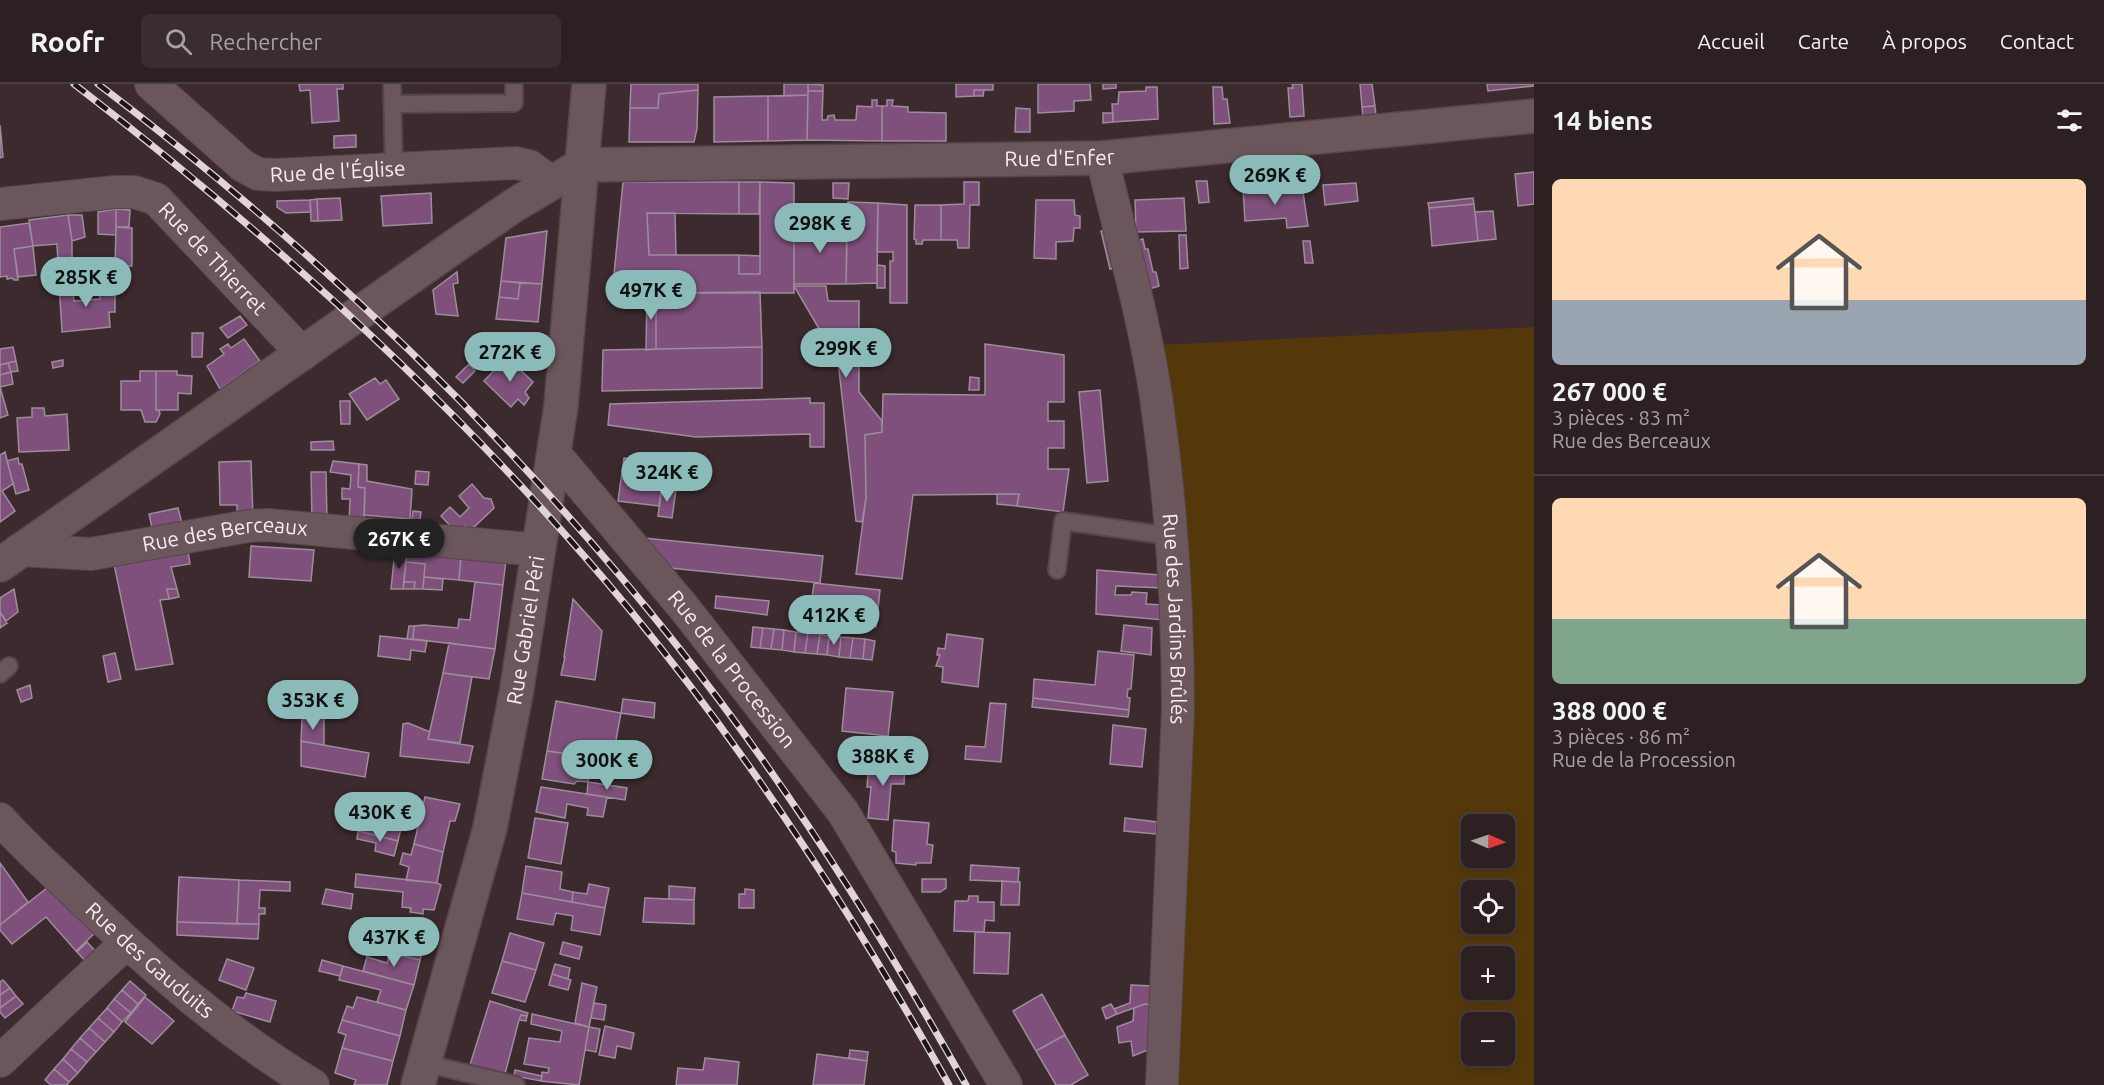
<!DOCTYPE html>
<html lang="fr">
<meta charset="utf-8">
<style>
:root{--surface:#2d2022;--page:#392d2f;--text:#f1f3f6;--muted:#a7a3a5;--line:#483e40;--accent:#8bbbb9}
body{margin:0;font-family:Ubuntu,sans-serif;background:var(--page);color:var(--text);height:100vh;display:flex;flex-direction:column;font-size:22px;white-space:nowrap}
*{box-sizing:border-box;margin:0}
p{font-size:20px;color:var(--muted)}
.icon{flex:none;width:33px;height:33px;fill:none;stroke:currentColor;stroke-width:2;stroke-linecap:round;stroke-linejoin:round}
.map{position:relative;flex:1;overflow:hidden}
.details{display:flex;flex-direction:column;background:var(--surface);width:570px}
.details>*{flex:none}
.needle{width:39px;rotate:92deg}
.controls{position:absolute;left:1461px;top:730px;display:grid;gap:12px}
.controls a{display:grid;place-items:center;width:54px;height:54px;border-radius:9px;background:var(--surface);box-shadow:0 3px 9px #0003,0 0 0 2px var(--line);font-size:30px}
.price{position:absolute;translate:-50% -51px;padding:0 14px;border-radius:21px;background:var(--accent);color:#111;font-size:20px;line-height:39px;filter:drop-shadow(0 2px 3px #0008)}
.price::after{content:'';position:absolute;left:50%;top:36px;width:18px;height:14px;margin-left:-9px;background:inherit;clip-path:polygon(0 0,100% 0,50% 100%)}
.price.on{background:#222;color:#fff}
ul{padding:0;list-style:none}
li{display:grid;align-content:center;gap:12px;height:318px;padding:0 18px}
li+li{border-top:2px solid var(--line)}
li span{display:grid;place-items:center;height:186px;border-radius:9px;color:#555}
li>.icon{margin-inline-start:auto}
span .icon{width:108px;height:108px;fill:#fffc;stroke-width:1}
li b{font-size:26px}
h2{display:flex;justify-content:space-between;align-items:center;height:72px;padding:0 18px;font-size:26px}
header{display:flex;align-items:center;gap:36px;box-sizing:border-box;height:84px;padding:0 30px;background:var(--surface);border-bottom:2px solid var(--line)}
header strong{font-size:28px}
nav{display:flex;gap:33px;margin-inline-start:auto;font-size:21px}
.search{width:420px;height:54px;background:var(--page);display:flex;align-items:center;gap:15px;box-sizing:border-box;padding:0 21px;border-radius:9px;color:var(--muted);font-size:22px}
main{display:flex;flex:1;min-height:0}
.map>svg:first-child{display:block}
</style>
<header>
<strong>Roofr</strong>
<div class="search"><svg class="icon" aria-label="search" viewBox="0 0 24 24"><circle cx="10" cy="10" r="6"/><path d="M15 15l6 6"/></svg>Rechercher</div>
<nav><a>Accueil</a><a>Carte</a><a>À propos</a><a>Contact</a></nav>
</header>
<main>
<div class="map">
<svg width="1534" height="1001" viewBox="0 0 1534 1001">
<rect width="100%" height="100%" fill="#3c2a2e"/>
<path fill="#54380b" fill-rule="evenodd" d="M1534,243V1001H1173L1157,261ZM1472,741H1504V774H1472ZM1472,807H1504V840H1472ZM1472,873H1504V906H1472ZM1472,939H1504V972H1472Z"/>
<path fill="#7f507c" stroke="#9d8d9b" stroke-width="1.5" d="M299,0H343V5H337L339,37L312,39L310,6L300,7Z
M631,0H698V6L659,10L658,24H630Z
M784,0H808V11L784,12Z
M808,0L823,1V7H808Z
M956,0H993V6H974V12L956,13Z
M1038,0H1090L1091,16L1074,17V27L1038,29Z
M1103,0H1116V4L1103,5Z
M1292,0H1302L1304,32L1290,33L1288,4H1293Z
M1360,0H1372L1375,22L1362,23Z
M1487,0H1534V2L1488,7Z
M1146,3H1157L1158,35L1113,38L1112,20H1118L1119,8L1146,7Z
M1213,3H1222L1223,15H1227L1230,39L1214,40Z
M698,6L697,45L694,58H629L630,24H658L659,10Z
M974,6H984L983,12H974Z
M808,7H823L822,36H827L828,32L834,31L835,36H856L857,22L872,23V16H877V22H882V57L807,56Z
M808,11L807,56L768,57V12Z
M768,12V57L714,58V13Z
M887,16H893L892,22L908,23V28L946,29V57H882V22H887Z
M1375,22L1376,32L1363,33L1362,23Z
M1016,24L1030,25V48H1015Z
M1103,29H1113V38L1103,39Z
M0,41L3,73L0,74Z
M356,51V63L334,64V52Z
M1534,88V120L1518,122L1515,90Z
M1196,97H1207L1209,118L1199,119Z
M623,98H739V130L647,129L649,171H739V190H760V98L794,99V209H656V207H638V211H612Z
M739,98H760L759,130H739Z
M964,98H979V121H970L969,164H958L957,156H941V121L964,120Z
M833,99H849L848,115L833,114Z
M1356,99L1358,117L1325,121L1323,101Z
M1284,102L1285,109L1303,108L1308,142L1287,144L1286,134L1245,137L1243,105Z
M431,109L432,139L383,142L381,112Z
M340,114L342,136L318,137L317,115Z
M1184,114L1186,147L1136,148L1135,116Z
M1473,114L1474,120L1429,124L1428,119Z
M317,115L318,137H311L310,116Z
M310,116L311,128L286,129L277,123V117Z
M1036,116H1074L1075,131L1080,132V144H1074L1073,157L1056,158V175L1034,174Z
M848,118L878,119L877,199L846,200Z
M878,119L907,121V219H890V177H893V168H877Z
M1474,120L1478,157L1432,162L1429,124Z
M915,121H941V156H923L922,160H916V156L914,155Z
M116,125L130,126L129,143H116Z
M116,125V151L98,150V128Z
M1493,127L1496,155L1478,157L1475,128Z
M647,129H675L676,171H649Z
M68,131H82L85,153L72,157Z
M68,131L72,157V198L59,199L57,160L33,162L29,136Z
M847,133L846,200H794V134H802L807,146H832L840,134Z
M29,139L33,162L14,165L18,196H14L12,194L7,195V192L0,193V143Z
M116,143L132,144V182H115Z
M1112,145L1120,183L1110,185L1101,147Z
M547,147L542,200L501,197L506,154Z
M1179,151H1186L1188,184L1180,185Z
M1143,155L1145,165H1148L1153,188H1156L1159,202L1143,207L1132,158Z
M1303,157H1310L1313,179H1305Z
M33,162L36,191L18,193L14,165Z
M739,171L760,172V190H739Z
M877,181L885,182V204H877Z
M457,188L458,199L453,200L458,232L436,230L433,206Z
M115,197V228H109L110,243L62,248L59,199L72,198L74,217L100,215V199Z
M501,197L520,199L518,215L499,213Z
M520,199L542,200L538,238L496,235L499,213L518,215Z
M794,202H826L828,217H859V308L882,337V348L865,351L866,414L862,438L856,437L838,277Z
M647,207H656V265L646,266Z
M760,208L762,263L656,265V209Z
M240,232L247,241L228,254L220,244Z
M192,249H203L202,273H192Z
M244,255L260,277L220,305L207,282L224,270L220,265L228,260L231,264Z
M985,260L1064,271V318H1048V337H1064V364H1048V385H1069L1063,428L1017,422L1019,410L913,411L902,495L856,490L866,414L865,351L882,348L883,310L985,311Z
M13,263L16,277L0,281V265Z
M762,263V304L602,307L603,266Z
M507,273L533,298L525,308L529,314L524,321L518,315L511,323L484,297Z
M63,276V282L53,284L52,278Z
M16,277L18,287L11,288L8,279Z
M8,279L11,288L0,291V281Z
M469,280L475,287L463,299L456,293Z
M140,287H156V326H159L160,330L156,338H145L141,326H121V297H140Z
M156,287H177V291L192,292L191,310L178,309V326H156Z
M11,288L13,300L0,303L8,331L0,334V291Z
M970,293L979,294V306H969Z
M375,294L380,300L386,296L399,315L367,336L349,310Z
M1100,306L1108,397L1087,399L1079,308Z
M810,314V319H824V363H810V350L696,353L608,341L610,320Z
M340,317H350V340H341Z
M32,324H44L45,332L67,330L69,366L19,368L17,334L32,333Z
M333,357L334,366H311V358Z
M5,368L13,400L2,407L15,427L0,438V371Z
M18,374L19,380H22L29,406L16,410L7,377Z
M624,374L664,379L659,422L618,417Z
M251,377L253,434L237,431V421H220L219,378Z
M333,377L359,380L358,403L365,404L364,442L349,440L350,415H342V404L350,405L351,391L330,388Z
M359,380L367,381V397L412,405L410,435L364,431L365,404L358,403Z
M416,387L429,388L428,401L415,400Z
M311,388H326L327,438L312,437Z
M472,400L484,414L491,415L494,424L470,447L465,442L458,450L441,432L450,423L460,433L469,424L459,412Z
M662,404L676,406L672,434L658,432Z
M997,410H1019L1017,422L997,420Z
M178,424L183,443L153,448L149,430Z
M413,427L421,428L419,445L411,444Z
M634,453L823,472L820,499L660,483Z
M251,462L314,466L311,497L249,493Z
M395,466L407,467L403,505H391Z
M188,467L190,480L171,483L177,505H167L169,515L160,516L173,580L136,586L114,480Z
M407,467L461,472L459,496L424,493L425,480L406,478Z
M461,472L506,476L503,501L459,496Z
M406,478L425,480L423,505H414L415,498H404Z
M1097,486L1160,491L1162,504L1116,502L1115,511H1131L1132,508L1147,509L1146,520L1163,521L1164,536L1096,530Z
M424,493L443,495L442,506L423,505Z
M404,498H415L414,505H403Z
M475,498L503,501L495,565L413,555L414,542L424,541L458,544L459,535L470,536Z
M814,499L880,506L876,543L804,535L805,521L811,522Z
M14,505L18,528L6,537L0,528V514Z
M167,505H177L179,513L169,515Z
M716,512L769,517L767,531L715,524Z
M573,515L602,547L595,596L561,591L565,573H564Z
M0,528L7,539L0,544Z
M1124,541L1152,544L1151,571L1121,567Z
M409,542H414L413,555H407Z
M753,543L763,544L760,564L751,563Z
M763,544L774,545L771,565L760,564Z
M774,545L784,546L782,566L771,565Z
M784,546L796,548L794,568L782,566Z
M796,548L808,549L805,569L794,568Z
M808,549L820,550L817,570L805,569Z
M820,550L829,552L827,571L817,570Z
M947,550L983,555L978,603L942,598L943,583L936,582L940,571H937L938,564L945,565Z
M380,552L427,557L425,568L411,566L410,576L378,572Z
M829,552L841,553L839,573L827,571Z
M841,553L853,554L850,574L839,573Z
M853,554L865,555L863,575L850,574Z
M865,555L875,557L872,576L863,575Z
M449,559L495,565L489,595L443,589Z
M1098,567L1134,571L1131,605H1128L1127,613L1130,614L1129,626L1033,614L1034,595L1095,601Z
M115,569L121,595L108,598L103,572Z
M443,589L472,593L460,659L428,655Z
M30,601L32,614L21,618L17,606Z
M846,604L893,608L888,652L842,647Z
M1033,614L1129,626L1128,633L1032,623Z
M623,615L655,619L654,634L621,629Z
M556,617L621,629L614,667L579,661L577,671L547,667Z
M990,619L1006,620L1001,678L965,675L966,662L985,663Z
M324,634V661L301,657L302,635Z
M408,639L430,648L428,655L473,662L469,679L400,672L403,640Z
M1113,641L1146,645L1142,683L1110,680Z
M301,657L369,669L365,693L301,682Z
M547,667L580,672L579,676L591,678L588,698L577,697L574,700L542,695Z
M869,677L905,680L904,700H891L888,736L868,734L871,703H867Z
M588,698L627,704L625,716L587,710Z
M541,703L607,713L603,733L587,731L588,724L567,720L565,734L536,728Z
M425,713L460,720L455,737H450L443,768L414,760Z
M361,734L401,744L398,757L358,747Z
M535,734L568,739L561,780L528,774Z
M1125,734L1157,738L1156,750L1124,747Z
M894,736L929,739L927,760L933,761L931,779H916V781L896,779V768L892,767Z
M358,747L398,757L394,772L375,767L376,759L357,755Z
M414,760L443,768L437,799L406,796L409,783L400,780L403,769L411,771Z
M0,779L28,818L0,841Z
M971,781L1019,784L1018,798L970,796Z
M526,782L562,788L560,805L573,808L572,818L522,809Z
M356,790L437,799L441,801L434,826L423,825V830L410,828L411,824L402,823L403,808L355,803Z
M179,793L239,796L237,840L177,838Z
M922,795H946V804L940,808H922Z
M239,796L290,798V807L260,806L259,824H265V830H259V840H237Z
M1002,797L1020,798L1019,821H1001Z
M52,800L97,847L76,867L46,833L12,860L0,846V841Z
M589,800L609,804L605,824L572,818L573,808L587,810Z
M669,802L695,804L694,816L669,815Z
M326,805L353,810L351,825L322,820Z
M745,805L754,806V824H739V810H745Z
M522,809L605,824L600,851L571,846L573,832L556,829L553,841L517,835Z
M969,812H978V818H994V837L985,836L984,848L954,847L955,817H968Z
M645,814L694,816V840L643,838Z
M177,838L259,840L258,855L177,851Z
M975,848L1010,849L1008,890L974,889Z
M510,849L544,859L536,886L502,877Z
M396,852L425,858L420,876L390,869Z
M87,858L98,870L88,880L77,868Z
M563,858L582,863L579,875L560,870Z
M390,869L420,876L414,901L363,887L367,873L387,879Z
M227,875L254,884L246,906L219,896Z
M322,876L343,882L340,892L319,887Z
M502,877L536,886L525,918L492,909Z
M555,880L570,884L568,895L552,890Z
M343,882L414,901L406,926L377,918L381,906L339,896Z
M552,890L571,896L568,906L549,901Z
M3,896L10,904L0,911V898Z
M130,897L146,911L138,920L122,906Z
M582,899L597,903L589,943L575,939Z
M1131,901L1153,902V921L1145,920L1117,930L1114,925L1130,919Z
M10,904L16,912L0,924V911Z
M122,906L138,920L131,929L114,915Z
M246,909L276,917L270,938L232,927L237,913L244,914Z
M1042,910L1065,951L1036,967L1013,927Z
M16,912L23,920L5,934L0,928V924Z
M145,913L174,937L152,960L125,938Z
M357,913L406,926L400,952L342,936L347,922L353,924Z
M114,915L131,929L122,938L107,924Z
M490,917L528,929L527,932L521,931L519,936L505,990L469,984Z
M594,919L606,921L604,936L591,934Z
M1111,920L1117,930L1106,935L1102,924Z
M1145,920L1153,921L1152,967H1145L1133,972L1131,957L1119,959L1117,943L1133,937L1134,924Z
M107,924L122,938L114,948L98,934Z
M532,930L589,943L579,1001L541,997L542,988L548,989L549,984L524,980L529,954L560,958L562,947L531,940Z
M521,931L527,932L526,937L519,936Z
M98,934L114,948L105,958L89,944Z
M342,936L400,952L393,977L342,964L346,951L338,948Z
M605,942L634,949L631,965L617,962L615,974L599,971Z
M589,943L600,945L596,968L585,966Z
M89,944L105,958L96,968L80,954Z
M1065,951L1088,991L1071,1001H1056L1036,967Z
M80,954L96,968L87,978L71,965Z
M342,964L393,977L387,1001H354L356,996L335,989Z
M71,965L87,978L78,989L63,975Z
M850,966L868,968L867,977L849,974Z
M817,970L867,977L864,1001H813Z
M705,974L739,978L737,1001H676L678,984L703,986Z
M63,975L78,989L69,998L54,985Z
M54,985L69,998L67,1001H51L45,996Z
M515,986L542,992L541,997L514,992Z"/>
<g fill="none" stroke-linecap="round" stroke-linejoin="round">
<defs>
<path id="lane" d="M392,0L394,86
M393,20L514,19V0
M1057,486L1063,437L1170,452
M0,590L9,582
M424,979L516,1001"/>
<g id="street">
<path id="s1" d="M151,0L243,82L258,90L276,91L516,79L529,82L551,98"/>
<path id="s2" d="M1102,74C1121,153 1144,233 1156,313C1171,416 1178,522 1178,626L1162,1001"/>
<path id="s3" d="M0,120L115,108H134L156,115L303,270"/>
<path id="s4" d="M554,369L685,525L843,728L1006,1001"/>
<path id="s5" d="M19,466L91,470L248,442L268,441L539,466"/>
<path id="s6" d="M0,735C23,761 50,785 75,809C148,880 226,949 313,1001"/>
<path d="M0,977L126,859"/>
</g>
<g id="secondary">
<path id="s7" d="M0,481L462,157L516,120L582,81L1102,74L1534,32"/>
<path id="s8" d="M418,1001L490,744L516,610L561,322L589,0"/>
</g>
</defs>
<use href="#lane" stroke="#55464a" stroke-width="20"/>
<use href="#street" stroke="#55464a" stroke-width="34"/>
<use href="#secondary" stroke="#55464a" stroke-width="36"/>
<use href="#lane" stroke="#6b575b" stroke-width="16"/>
<use href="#street" stroke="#6b575b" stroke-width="32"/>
<use href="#secondary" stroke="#6b575b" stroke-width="33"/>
<defs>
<path id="rail" d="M74,0C277,156 467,329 630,526C752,674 856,835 949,1001
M98,0C312,162 508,349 675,559C785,697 880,847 966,1001"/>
</defs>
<use href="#rail" stroke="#e1d3d6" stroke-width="7"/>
<use href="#rail" stroke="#1d1517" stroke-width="4.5" stroke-dasharray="14" stroke-linecap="butt"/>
</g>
<g text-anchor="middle" stroke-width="4.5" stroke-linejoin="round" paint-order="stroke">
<g font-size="21" fill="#f8ebee" stroke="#1d1517">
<text dy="7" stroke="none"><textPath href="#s7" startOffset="1184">Rue d'Enfer</textPath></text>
<text dy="7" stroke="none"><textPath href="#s1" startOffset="220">Rue de l'Église</textPath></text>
<text dy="7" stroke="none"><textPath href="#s3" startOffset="240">Rue de Thierret</textPath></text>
<text dy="7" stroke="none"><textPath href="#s5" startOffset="208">Rue des Berceaux</textPath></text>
<text dy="7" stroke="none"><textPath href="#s2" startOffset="468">Rue des Jardins Brûlés</textPath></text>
<text dy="7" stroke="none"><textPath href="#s8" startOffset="468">Rue Gabriel Péri</textPath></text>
<text dy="7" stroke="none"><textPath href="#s4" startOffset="280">Rue de la Procession</textPath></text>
<text dy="7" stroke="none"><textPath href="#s6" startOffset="206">Rue des Gauduits</textPath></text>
</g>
</g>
</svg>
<div class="controls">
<a><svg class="needle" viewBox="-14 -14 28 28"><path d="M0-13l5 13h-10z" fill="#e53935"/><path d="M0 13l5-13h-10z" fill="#a7a3a5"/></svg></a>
<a><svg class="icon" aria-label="locate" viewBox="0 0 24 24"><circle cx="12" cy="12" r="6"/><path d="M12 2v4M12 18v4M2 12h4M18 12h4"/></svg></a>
<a>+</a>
<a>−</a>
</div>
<b class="price" style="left:1275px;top:122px">269K €</b>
<b class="price" style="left:820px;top:170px">298K €</b>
<b class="price" style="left:86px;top:224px">285K €</b>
<b class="price" style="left:651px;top:237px">497K €</b>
<b class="price" style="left:846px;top:295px">299K €</b>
<b class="price" style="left:510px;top:299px">272K €</b>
<b class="price" style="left:667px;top:419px">324K €</b>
<b class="price on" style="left:399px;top:486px">267K €</b>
<b class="price" style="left:834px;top:562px">412K €</b>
<b class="price" style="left:313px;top:647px">353K €</b>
<b class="price" style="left:883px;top:703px">388K €</b>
<b class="price" style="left:607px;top:707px">300K €</b>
<b class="price" style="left:380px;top:759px">430K €</b>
<b class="price" style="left:394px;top:884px">437K €</b>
</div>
<section class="details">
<h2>14 biens<svg class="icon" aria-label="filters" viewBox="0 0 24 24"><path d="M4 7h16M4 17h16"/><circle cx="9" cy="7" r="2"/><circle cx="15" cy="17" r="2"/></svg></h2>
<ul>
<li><span style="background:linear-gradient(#ffd9b3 65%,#9aa5b1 0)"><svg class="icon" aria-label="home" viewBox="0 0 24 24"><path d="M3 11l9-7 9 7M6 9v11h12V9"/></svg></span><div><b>267 000 €</b><p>3 pièces · 83 m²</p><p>Rue des Berceaux</p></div></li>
<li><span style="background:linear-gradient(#ffd9b3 65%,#7fa58c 0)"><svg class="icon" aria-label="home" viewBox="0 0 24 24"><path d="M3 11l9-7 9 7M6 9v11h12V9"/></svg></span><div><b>388 000 €</b><p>3 pièces · 86 m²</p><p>Rue de la Procession</p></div></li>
</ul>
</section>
</main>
